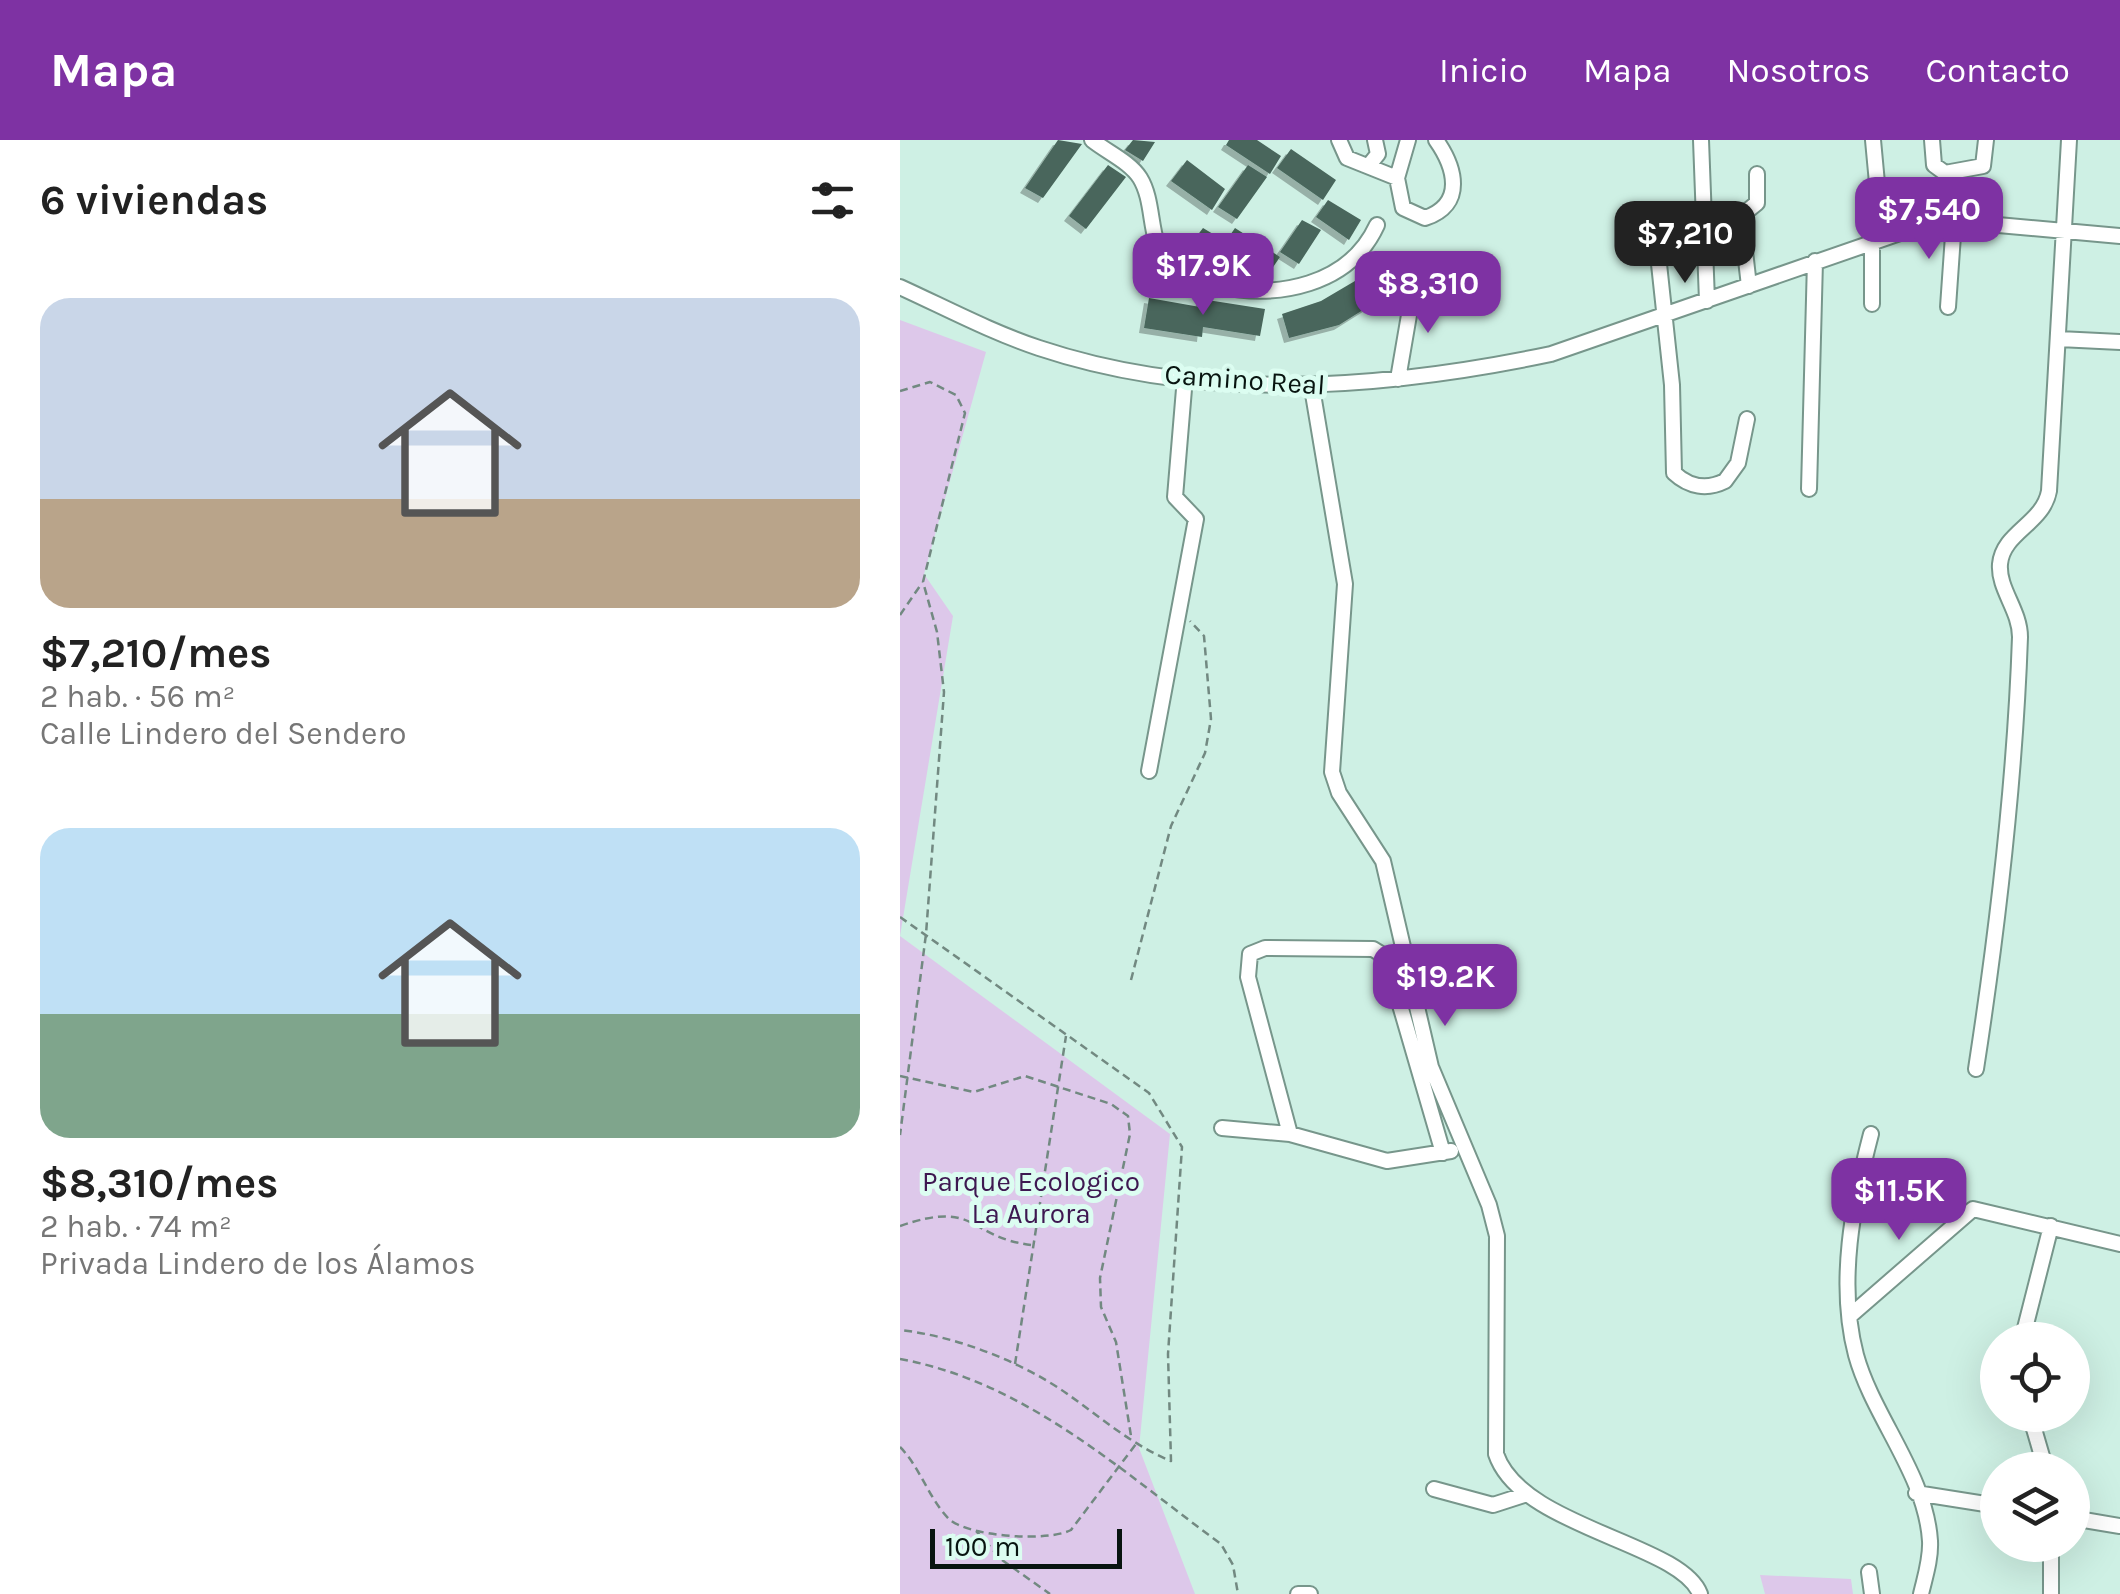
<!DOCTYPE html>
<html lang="es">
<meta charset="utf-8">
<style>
:root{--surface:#fff;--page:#f2f2f2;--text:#222;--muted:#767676;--accent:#7e32a3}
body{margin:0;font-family:Karla,sans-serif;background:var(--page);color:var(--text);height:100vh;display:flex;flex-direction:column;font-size:38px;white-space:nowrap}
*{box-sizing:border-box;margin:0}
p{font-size:32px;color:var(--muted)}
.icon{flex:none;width:55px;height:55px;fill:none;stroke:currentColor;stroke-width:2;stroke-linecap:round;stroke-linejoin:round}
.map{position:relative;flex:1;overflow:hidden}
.side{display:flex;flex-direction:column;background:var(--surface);width:900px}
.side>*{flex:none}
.controls{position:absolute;left:1080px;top:1182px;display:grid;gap:20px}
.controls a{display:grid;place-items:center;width:110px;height:110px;border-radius:50%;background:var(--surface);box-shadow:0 10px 40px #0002;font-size:50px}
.scale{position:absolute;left:30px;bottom:25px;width:192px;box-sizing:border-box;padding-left:10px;border:5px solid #081410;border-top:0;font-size:28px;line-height:35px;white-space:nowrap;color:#081410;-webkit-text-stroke:8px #dcfdf1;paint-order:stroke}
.price{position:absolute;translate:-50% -85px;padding:0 22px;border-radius:20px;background:var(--accent);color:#fff;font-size:32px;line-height:65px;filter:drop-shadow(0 2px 5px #0008)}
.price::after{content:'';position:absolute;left:50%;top:60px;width:30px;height:22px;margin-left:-15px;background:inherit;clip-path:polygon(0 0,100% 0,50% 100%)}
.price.active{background:#222;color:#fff}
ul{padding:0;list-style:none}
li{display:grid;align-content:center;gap:20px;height:530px;padding:0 40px}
li span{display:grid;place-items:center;height:310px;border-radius:30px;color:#555}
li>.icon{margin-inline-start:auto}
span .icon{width:180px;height:180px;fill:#fffc;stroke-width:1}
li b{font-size:42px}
h2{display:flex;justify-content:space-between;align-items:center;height:120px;padding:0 40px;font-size:42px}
header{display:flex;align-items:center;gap:60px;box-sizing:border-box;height:140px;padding:0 50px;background:var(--accent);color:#fff}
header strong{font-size:48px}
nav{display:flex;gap:55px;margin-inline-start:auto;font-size:35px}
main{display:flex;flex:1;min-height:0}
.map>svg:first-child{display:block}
</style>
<header>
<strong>Mapa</strong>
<nav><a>Inicio</a><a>Mapa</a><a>Nosotros</a><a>Contacto</a></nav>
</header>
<main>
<section class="side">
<h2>6 viviendas<svg class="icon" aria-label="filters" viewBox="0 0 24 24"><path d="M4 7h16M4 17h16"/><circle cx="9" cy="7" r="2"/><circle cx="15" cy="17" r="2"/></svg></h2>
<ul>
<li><span style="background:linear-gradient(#c9d6e8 65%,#b9a48a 0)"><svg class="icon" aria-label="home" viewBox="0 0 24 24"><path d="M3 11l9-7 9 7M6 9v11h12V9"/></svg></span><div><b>$7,210/mes</b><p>2 hab. · 56 m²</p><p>Calle Lindero del Sendero</p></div></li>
<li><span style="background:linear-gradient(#bfe0f5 60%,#7fa58c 0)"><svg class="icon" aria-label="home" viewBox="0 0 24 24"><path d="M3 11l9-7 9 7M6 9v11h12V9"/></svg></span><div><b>$8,310/mes</b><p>2 hab. · 74 m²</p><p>Privada Lindero de los Álamos</p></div></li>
</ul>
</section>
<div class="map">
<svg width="1220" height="1454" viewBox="0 0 1220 1454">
<defs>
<filter id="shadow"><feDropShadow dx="-5" dy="5" stdDeviation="0" flood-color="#0004"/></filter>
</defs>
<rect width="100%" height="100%" fill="#cef0e4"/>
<path fill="#ddc8ea" d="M0,180L86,212L24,434L53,476L0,796L270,994L239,1308L295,1454H0Z
M860,1435L951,1439L953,1454H865Z"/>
<path fill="#48665b" filter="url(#shadow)" d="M158,0L182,4L143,58L125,48Z
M233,0L255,2L243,21L225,10Z
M329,0H357L381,16L370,34L326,5Z
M391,9L436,40L423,60L377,28Z
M287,20L325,49L312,70L271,41Z
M208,25L226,37L186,89L169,76Z
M348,25L367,37L337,79L318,67Z
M428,60L461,80L449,100L416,77Z
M402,80L421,90L399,124L380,112Z
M303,88L323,100L300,131L280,118Z
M335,88L380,117L367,136L322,107Z
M477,128L490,153L439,185L389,198L382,174L421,161Z
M249,158L300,167L301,159L365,169L360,196L303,187L302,197L244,188Z"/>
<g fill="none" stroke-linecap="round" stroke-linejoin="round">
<defs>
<path id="minor" d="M192,0C207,12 230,22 240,38C256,64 247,102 269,125C282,139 300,143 318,146C377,159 449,146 477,85
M439,0L447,18L497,38
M508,0L497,38L503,68L525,78C566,64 555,27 536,0
M801,0L807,161
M973,0L982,97
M1032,0L1034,25L1045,33L1083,26L1086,0
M470,24L478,14L475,0
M972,100V164
M759,124L772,245L774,333C789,347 807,350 825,341L838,323L847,279
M849,146L841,76L857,63V34
M0,147C46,168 91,192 139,208C304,263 484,249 651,214L1026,84L1054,81L1220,96
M1048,167L1054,81
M1159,199L1220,202
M498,239L514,146
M412,248L445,444L432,632L439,653L483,721L531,927L589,1065L597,1096L596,1314C621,1388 781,1403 800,1454
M909,349L915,121
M249,631L296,379L275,357L285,237
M1076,929C1098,786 1115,641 1120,497C1120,470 1098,449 1100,424C1103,392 1143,384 1149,351L1169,0
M322,988L390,994L487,1021L551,1011
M390,994L348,837L350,814L365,808L473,809L486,817L543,1013
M971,994C953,1063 937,1143 956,1215C973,1277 1026,1335 1030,1401C1031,1419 1025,1437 1021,1454
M951,1175L1073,1069L1220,1104
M1122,1200L1151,1086
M1130,1275L1146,1330
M534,1349L593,1365L627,1354
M1016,1353L1098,1366
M1172,1378L1220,1386
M969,1432L972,1454
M398,1454H410
M1151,1454V1405"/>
</defs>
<use href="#minor" stroke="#77968b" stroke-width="18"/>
<path stroke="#728981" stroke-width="2.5" stroke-dasharray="8 5" stroke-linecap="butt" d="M0,251L30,242L56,255L65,273L23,442L37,492L44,552L26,794L0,995
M0,475L22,443
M0,777L249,953L282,1007L268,1214L271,1321C232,1305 200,1277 166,1253C120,1221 55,1196 0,1190
M231,840L271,686L305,613L311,579L304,496L290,481
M0,936L74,952L125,936L211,964L228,976L230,994L200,1138L201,1167L216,1202L231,1296
M0,1086C78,1059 67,1097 131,1105
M0,1219C126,1242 221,1331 321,1404L333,1425L338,1454
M115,1224L166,896
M0,1307C20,1327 29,1359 49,1379C69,1397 148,1402 171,1390L236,1304
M76,1391L102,1420L150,1454"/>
<use href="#minor" stroke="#fff" stroke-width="14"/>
</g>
<g text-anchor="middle" stroke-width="10" stroke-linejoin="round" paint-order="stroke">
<g font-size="28" fill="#081410" stroke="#dcfdf1">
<text transform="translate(345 239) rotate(4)" y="10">Camino Real</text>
</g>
<g font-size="28" fill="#3e1851" stroke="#dcfdf1">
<text x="131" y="1051">Parque Ecologico<tspan x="131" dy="32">La Aurora</tspan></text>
</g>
</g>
</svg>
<div class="controls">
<a><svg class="icon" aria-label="locate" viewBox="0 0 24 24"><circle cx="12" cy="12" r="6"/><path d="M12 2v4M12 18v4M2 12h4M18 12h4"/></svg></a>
<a><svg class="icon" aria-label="layers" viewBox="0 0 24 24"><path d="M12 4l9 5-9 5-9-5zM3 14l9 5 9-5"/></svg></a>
</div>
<div class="scale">100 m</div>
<b class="price" style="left:1029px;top:122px">$7,540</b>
<b class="price active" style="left:785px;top:146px">$7,210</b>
<b class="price" style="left:303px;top:178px">$17.9K</b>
<b class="price" style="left:528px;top:196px">$8,310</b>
<b class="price" style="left:545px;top:889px">$19.2K</b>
<b class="price" style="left:999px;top:1103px">$11.5K</b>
</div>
</main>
